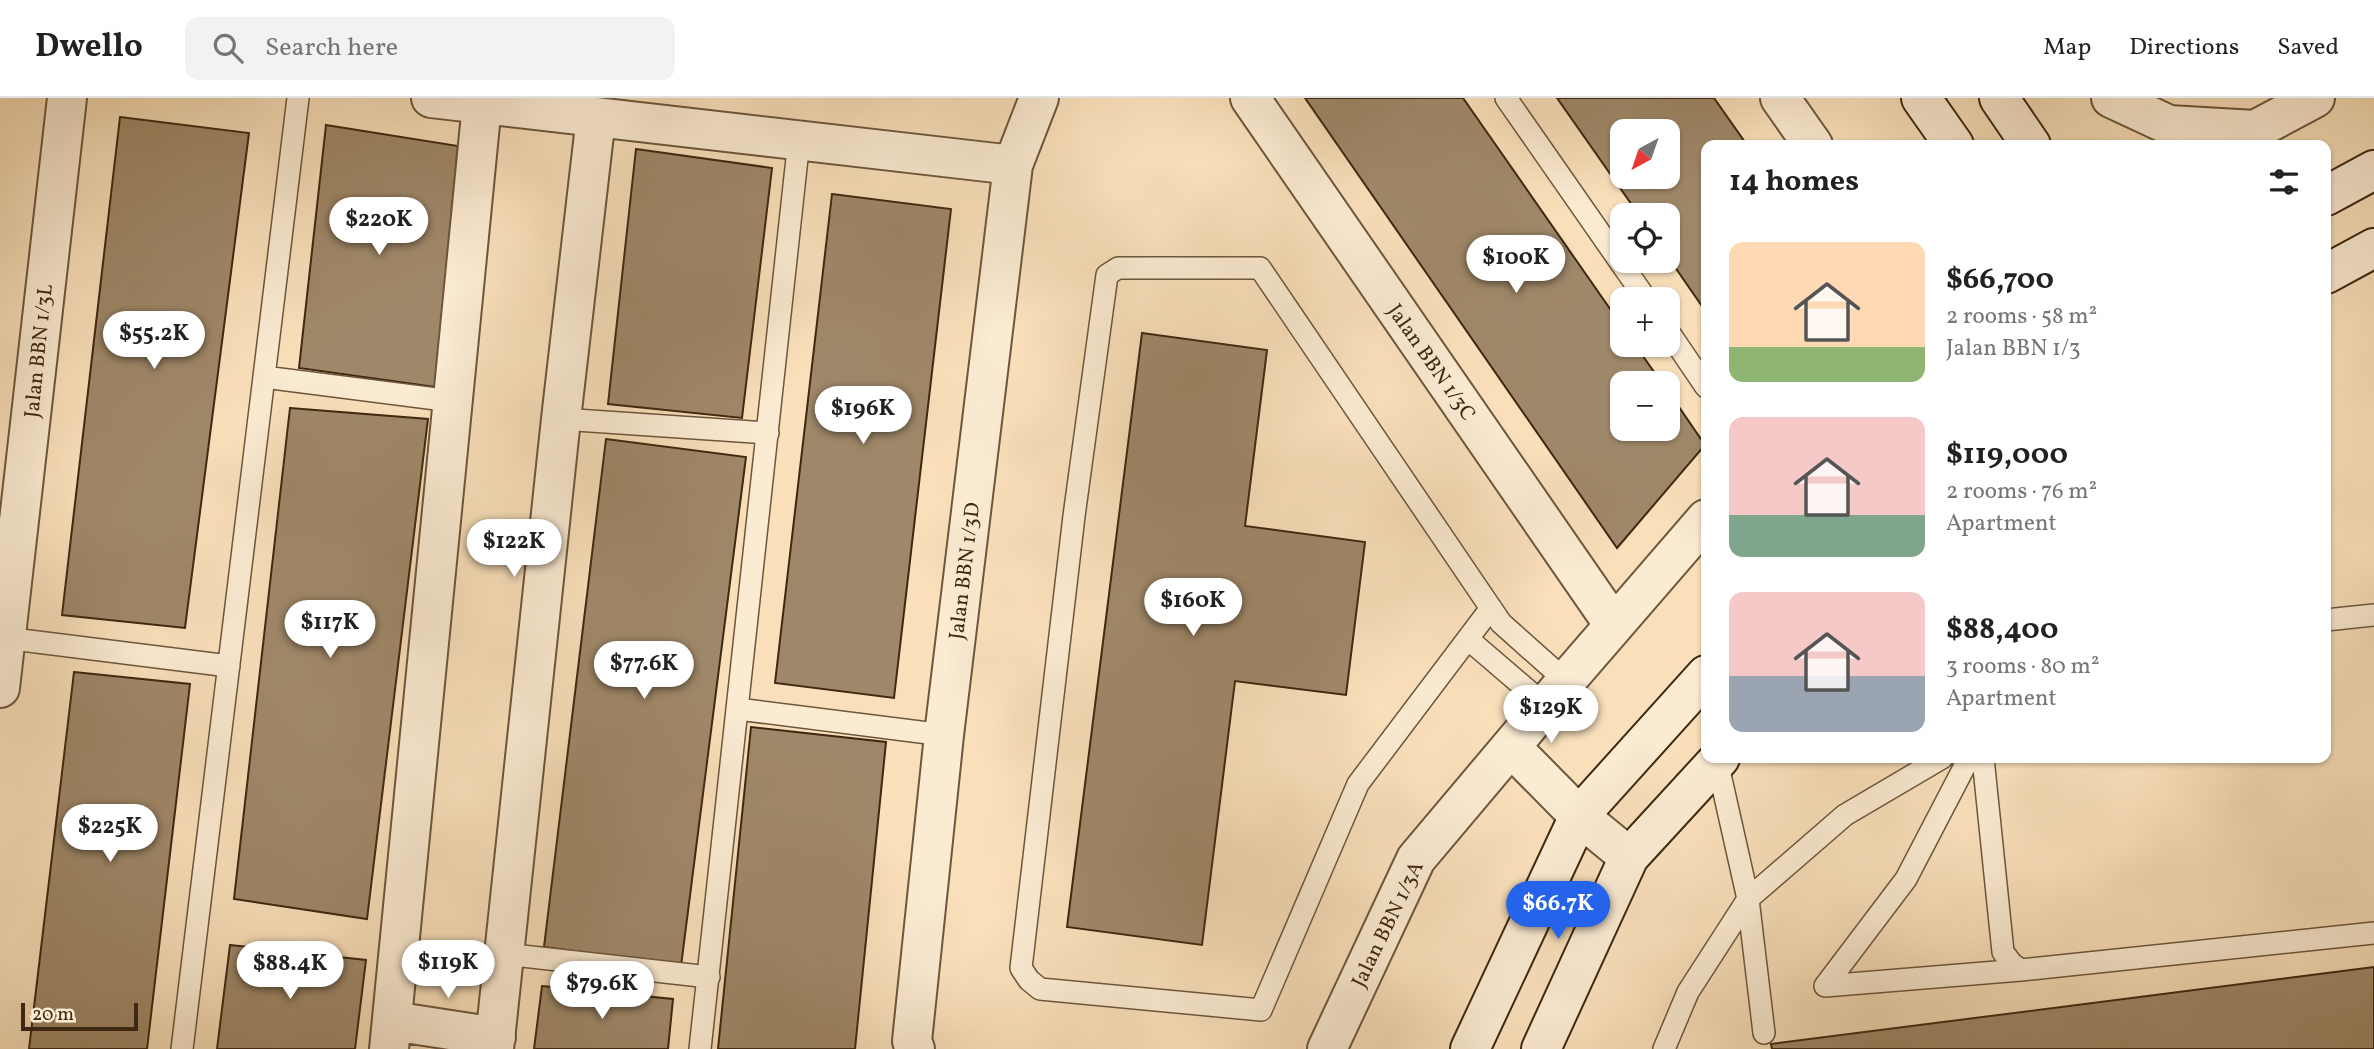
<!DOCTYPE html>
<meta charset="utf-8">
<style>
:root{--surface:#fff;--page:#f2f2f2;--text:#222;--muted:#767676;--line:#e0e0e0;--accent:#2563eb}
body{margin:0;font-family:Vollkorn,serif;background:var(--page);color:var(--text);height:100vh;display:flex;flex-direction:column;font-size:26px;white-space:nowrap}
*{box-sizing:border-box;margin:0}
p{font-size:23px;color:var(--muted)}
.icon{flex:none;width:38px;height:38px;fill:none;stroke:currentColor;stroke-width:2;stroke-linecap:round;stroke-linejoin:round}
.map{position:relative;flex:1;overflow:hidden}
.details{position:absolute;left:1701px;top:42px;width:630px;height:623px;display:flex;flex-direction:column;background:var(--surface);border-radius:14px;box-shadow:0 2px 5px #0004}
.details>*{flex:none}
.needle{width:46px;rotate:220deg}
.controls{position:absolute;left:1610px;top:21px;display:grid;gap:14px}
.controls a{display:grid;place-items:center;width:70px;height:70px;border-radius:14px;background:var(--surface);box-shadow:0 2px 5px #0004;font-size:35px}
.scale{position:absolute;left:21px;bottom:18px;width:117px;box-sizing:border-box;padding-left:7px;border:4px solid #3e2811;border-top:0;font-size:19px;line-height:24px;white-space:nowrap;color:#3e2811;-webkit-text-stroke:5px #fbebd3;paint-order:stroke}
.price{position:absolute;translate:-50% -60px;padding:0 16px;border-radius:24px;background:#fff;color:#222;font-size:23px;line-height:46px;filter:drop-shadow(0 2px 4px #0008)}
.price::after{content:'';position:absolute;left:50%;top:42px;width:21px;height:16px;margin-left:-10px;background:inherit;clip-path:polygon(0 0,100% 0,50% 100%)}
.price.active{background:var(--accent);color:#fff}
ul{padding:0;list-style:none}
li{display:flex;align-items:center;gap:21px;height:175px;padding:0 28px}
li span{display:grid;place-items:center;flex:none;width:196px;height:140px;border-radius:14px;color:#555}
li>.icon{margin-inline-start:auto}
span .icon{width:84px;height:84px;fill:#fffc;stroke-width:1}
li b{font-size:30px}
h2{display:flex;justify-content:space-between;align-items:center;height:84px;padding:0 28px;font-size:30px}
header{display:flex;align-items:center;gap:42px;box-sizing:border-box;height:98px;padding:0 35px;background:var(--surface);border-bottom:2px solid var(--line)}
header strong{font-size:33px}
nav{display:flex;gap:38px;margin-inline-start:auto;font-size:24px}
.search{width:490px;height:63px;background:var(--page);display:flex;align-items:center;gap:18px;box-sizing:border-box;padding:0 24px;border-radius:14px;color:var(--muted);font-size:26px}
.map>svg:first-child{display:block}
</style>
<header>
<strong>Dwello</strong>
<div class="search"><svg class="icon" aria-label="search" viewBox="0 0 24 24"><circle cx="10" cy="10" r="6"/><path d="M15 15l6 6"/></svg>Search here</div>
<nav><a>Map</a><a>Directions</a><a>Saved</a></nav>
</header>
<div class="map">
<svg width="2374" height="951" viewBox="0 0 2374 951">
<rect width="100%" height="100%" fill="#f9e0bb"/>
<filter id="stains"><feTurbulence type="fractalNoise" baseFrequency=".00286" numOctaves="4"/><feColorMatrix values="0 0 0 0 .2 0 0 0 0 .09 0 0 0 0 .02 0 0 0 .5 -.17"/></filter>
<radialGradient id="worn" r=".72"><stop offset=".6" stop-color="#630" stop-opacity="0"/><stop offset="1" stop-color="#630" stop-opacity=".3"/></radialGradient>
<path fill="#9f8869" stroke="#3e2811" stroke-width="2" fill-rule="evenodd" d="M1305,0H1463L1622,228V247H1635L1662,285H1622V331H1668V293L1705,347L1617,450Z
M1557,0H1714L1747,47H1706V214L1668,159V117H1639ZM1622,33H1668V79H1622Z
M120,19L249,35L185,530L62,517Z
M326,27L458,48L435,289L299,270Z
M636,51L772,70L742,320L608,306Z
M832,96L951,111L894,600L775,585Z
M1142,235L1267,252L1245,428L1365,444L1346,597L1235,583L1202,847L1067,829Z
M290,310L428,321L367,821L234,801Z
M606,341L746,359L681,868L544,849Z
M74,574L190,586L147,951H29Z
M751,629L886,644L855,951H718Z
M230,847L366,862L355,951H217Z
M2374,869V951H1772L1771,946Z
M542,888L673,901L668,951H534Z"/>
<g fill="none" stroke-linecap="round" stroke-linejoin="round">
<defs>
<path id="lane" d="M1506,0L1646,201
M1668,233L1706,289
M264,279L452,303
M561,321L768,335
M1491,510L1358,686L1261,912L1040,891L1029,882L1021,870L1074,418L1107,177L1118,170H1260L1501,525L1566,583
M2326,522L2374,517
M5,540L229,568
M1468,541L1545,607
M738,611L944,637
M1969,660L1906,781L1825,888L2021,872
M1983,660L2003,854L2012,866L2021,872L2374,835
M1717,663L1748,801L1845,717L1942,660
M1748,801L1764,935
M505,856L709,879
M182,951L298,0
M700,951L799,42
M1664,951L1688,894L1748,801"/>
<path id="street" d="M431,0L1013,67
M1250,0L1614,527
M1780,0L1813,47
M2111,0L2169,27L2255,32L2315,0
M0,590L67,0
M1511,649L1579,718L1629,759
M392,923L496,939
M389,951L482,6
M494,951L561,321L596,19
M915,951L912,943L944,637L1013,67L1039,0
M1327,951L1416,761L1566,583L1706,421"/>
<path id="secondary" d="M1921,0L1954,47
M1999,0L2031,47
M2326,98L2374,72
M2326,176L2374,150
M1470,951L1579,718L1706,577
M1541,951L1629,759L1720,660"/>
</defs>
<use href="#lane" stroke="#6d563c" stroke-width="24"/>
<use href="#street" stroke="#6d563c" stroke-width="42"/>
<use href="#secondary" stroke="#3e2811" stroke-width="42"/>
<use href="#lane" stroke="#fbebd3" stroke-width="21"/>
<use href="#street" stroke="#fbebd3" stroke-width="38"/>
<use href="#secondary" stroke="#fbebd3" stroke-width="38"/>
</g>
<g text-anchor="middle" stroke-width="5" stroke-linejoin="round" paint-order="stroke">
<g font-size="21" fill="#3e2811" stroke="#fbebd3">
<text transform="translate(38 253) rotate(-84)" y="7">Jalan BBN 1/3L</text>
<text transform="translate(1432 264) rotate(55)" y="7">Jalan BBN 1/3C</text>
<text transform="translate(964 473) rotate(-83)" y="7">Jalan BBN 1/3D</text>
<text transform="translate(1387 826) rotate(-64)" y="7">Jalan BBN 1/3A</text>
</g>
</g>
<rect width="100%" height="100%" filter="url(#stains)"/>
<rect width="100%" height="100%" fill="url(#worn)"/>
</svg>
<div class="controls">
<a><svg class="needle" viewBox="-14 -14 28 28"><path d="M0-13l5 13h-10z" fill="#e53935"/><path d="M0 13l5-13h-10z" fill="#767676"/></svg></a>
<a><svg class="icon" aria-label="locate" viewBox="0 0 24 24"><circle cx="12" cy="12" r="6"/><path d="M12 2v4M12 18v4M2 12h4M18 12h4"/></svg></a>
<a>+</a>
<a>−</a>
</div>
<div class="scale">20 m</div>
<b class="price" style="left:379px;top:159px">$220K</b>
<b class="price" style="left:1516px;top:197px">$100K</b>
<b class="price" style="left:154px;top:273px">$55.2K</b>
<b class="price" style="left:863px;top:348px">$196K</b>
<b class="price" style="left:514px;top:481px">$122K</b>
<b class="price" style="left:1193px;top:540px">$160K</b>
<b class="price" style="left:330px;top:562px">$117K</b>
<b class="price" style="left:644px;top:603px">$77.6K</b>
<b class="price" style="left:1551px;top:647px">$129K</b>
<b class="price" style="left:110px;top:766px">$225K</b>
<b class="price active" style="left:1558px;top:843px">$66.7K</b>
<b class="price" style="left:448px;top:902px">$119K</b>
<b class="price" style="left:290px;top:903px">$88.4K</b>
<b class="price" style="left:602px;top:923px">$79.6K</b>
<section class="details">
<h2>14 homes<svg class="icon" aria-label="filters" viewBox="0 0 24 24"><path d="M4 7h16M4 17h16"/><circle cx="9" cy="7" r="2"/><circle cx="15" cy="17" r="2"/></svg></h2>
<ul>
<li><span style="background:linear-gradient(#ffd9b3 75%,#8fb573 0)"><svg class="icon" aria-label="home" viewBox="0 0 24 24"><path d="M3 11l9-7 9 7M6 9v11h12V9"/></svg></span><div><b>$66,700</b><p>2 rooms · 58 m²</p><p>Jalan BBN 1/3</p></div></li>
<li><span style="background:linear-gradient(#f6c9c9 70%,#7fa58c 0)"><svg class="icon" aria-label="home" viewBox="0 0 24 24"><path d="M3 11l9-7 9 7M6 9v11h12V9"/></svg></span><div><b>$119,000</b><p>2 rooms · 76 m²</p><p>Apartment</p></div></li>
<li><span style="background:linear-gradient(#f6c9c9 60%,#9aa5b1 0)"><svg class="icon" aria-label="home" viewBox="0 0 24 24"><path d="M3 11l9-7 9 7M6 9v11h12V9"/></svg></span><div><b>$88,400</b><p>3 rooms · 80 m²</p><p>Apartment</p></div></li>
</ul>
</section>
</div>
